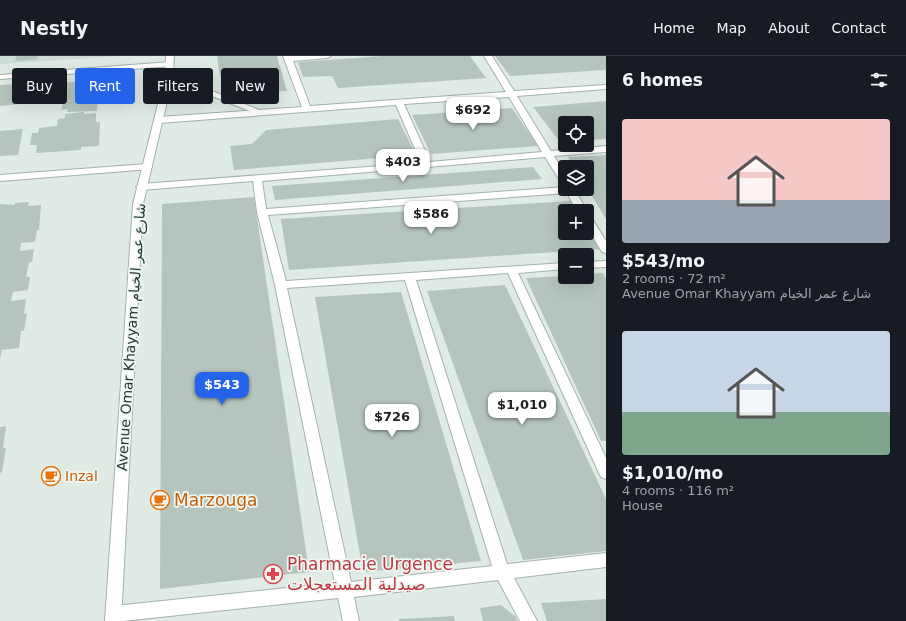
<!DOCTYPE html>
<meta charset="utf-8">
<style>
:root{--surface:#171b24;--page:#242831;--text:#f1f3f6;--muted:#9ea1a6;--line:#363941;--accent:#2563eb}
body{margin:0;font-family:"DejaVu Sans",Cairo,sans-serif;background:var(--page);color:var(--text);height:100vh;display:flex;flex-direction:column;font-size:15px;white-space:nowrap}
*{box-sizing:border-box;margin:0}
p{font-size:13px;color:var(--muted)}
.icon{flex:none;width:22px;height:22px;fill:none;stroke:currentColor;stroke-width:2;stroke-linecap:round;stroke-linejoin:round}
.map{position:relative;flex:1;overflow:hidden}
.drawer{display:flex;flex-direction:column;background:var(--surface);width:300px}
.drawer>*{flex:none}
.guide{position:absolute;left:12px;top:12px;width:380px;height:36px;display:flex;gap:8px}
.tools{position:absolute;left:558px;top:60px;display:grid;gap:8px}
.tools a{display:grid;place-items:center;width:36px;height:36px;border-radius:4px;background:var(--surface);box-shadow:0 4px 16px #0002;font-size:20px}
.price{position:absolute;translate:-50% -34px;padding:0 9px;border-radius:8px;background:#fff;color:#222;font-size:13px;line-height:26px;filter:drop-shadow(0 1px 2px #0008)}
.price::after{content:'';position:absolute;left:50%;top:24px;width:12px;height:9px;margin-left:-6px;background:inherit;clip-path:polygon(0 0,100% 0,50% 100%)}
.price.active{background:var(--accent);color:#fff}
ul{padding:0;list-style:none}
li{display:grid;align-content:center;gap:8px;height:212px;padding:0 16px}
li span{display:grid;place-items:center;height:124px;border-radius:4px;color:#555}
li>.icon{margin-inline-start:auto}
span .icon{width:72px;height:72px;fill:#fffc;stroke-width:1}
li b{font-size:17px}
h2{display:flex;justify-content:space-between;align-items:center;height:48px;padding:0 16px;font-size:17px}
.chip{padding:0 14px;border-radius:4px;background:var(--surface);box-shadow:0 4px 16px #0002;font-size:14px;line-height:36px}
.chip.active{background:var(--accent);color:#fff}
header{display:flex;align-items:center;gap:24px;box-sizing:border-box;height:56px;padding:0 20px;background:var(--surface);border-bottom:1px solid var(--line)}
header strong{font-size:19px}
nav{display:flex;gap:22px;margin-inline-start:auto;font-size:14px}
main{display:flex;flex:1;min-height:0}
.map>svg:first-child{display:block}
</style>
<header>
<strong>Nestly</strong>
<nav><a>Home</a><a>Map</a><a>About</a><a>Contact</a></nav>
</header>
<main>
<div class="map">
<svg width="606" height="565" viewBox="0 0 606 565">
<rect width="100%" height="100%" fill="#e0ebe5"/>
<path fill="#cedad4" d="M0,0H121L0,8Z"/>
<path fill="#b5c5be" d="M16,0H37V3L15,5Z
M217,0H277L287,35L259,36L238,30L220,21Z
M383,0H470L486,22L338,32L332,20L303,21L298,6Z
M495,0H606V14L510,20Z
M106,24L104,45H98L97,55L67,56L68,53L61,54L63,47L44,48L45,44H41L45,28Z
M36,27L35,32H38L36,43H32L31,47L0,50V29Z
M606,45V83L587,84V67H565V86H560L533,51Z
M512,52L538,90L431,98L412,59Z
M84,56V58L96,57V66H100L99,90L81,91V94L36,97L37,89H30L32,77H38L39,72L57,70L58,63L65,62V58Z
M398,63L416,99L234,114L230,90L252,88L266,74Z
M23,73L18,99L0,100V75Z
M606,99V163L587,132V111H574L568,101Z
M533,111L542,123L275,144L272,130Z
M254,141L309,516L160,533L162,148Z
M570,145L576,155H565V177H587V173L600,193L289,214L281,163Z
M29,146L28,150L41,149L39,174H37L35,186L21,187L20,195L34,193L32,206H29L26,221H30L28,234L13,236L11,245L26,243L24,258L27,257L24,275H21L19,292L2,294L0,303V148L15,149V147Z
M603,217L606,223V385H601L526,222L565,220L587,221V218Z
M505,229L606,443V495L523,504L427,235Z
M401,236L481,505L363,516L315,241Z
M6,370L3,392H6L2,416L0,417V371Z
M606,543V565H547L541,547Z
M501,549L516,561L517,565H483L480,552Z
M454,560L455,565H399V563Z"/>
<g fill="none" stroke-linecap="round" stroke-linejoin="round">
<defs>
<path id="minor" d="M283,0H331L327,2L293,5L310,50L506,36L484,0H492L514,35L606,29V33L517,40L551,95L606,90V96L554,100L565,118V129L562,128L545,101L262,125L266,153L565,131V133L575,134L587,155H577L567,137L268,159L286,225L565,207V213L518,217L606,402V423L601,421L599,417L508,217L416,224L507,508L606,497V511L514,522L537,565H520L498,524L354,541L359,565H343L338,542L123,565L108,564L106,558L108,552L114,550L335,527L275,229L257,156L253,125L141,134L136,131L141,128L421,107L396,49L159,67L155,64L159,61L302,51ZM509,41L542,96L430,106L404,48ZM405,224L492,510L351,526L287,232Z
M170,6H173V10L0,23V19Z
M147,108L152,111L150,113L0,125V119Z
M587,160L591,161L606,185V197L602,196L587,171Z
M606,205V211L587,212V206Z"/>
<path id="tertiary" d="M166,0H174L173,19L264,56L263,58H257L172,24L143,148L121,565H105L133,148L165,20Z"/>
</defs>
<use href="#minor" stroke="#a3b2ac" stroke-width="2"/>
<use href="#tertiary" stroke="#a3b2ac" stroke-width="2"/>
<use href="#minor" fill="#fff" fill-rule="evenodd"/>
<use href="#tertiary" fill="#fff" fill-rule="evenodd"/>
</g>
<defs>
<symbol id="cafe-ring" viewBox="-11 -11 22 22"><circle r="9.5" fill="#f0f7f3" stroke="#e8710a" stroke-width="1.5"/><path d="M-5.5-4.5H6V0H3Q3 3.5 0 3.5H-2.5Q-5.5 3.5-5.5 0ZM3-3.2v2h1.7v-2ZM-6 4.5H4V6H-6Z" fill="#e8710a"/></symbol>
<symbol id="pharmacy-ring" viewBox="-11 -11 22 22"><circle r="9.5" fill="#f0f7f3" stroke="#e0444e" stroke-width="1.5"/><path d="M-2-6h4v4h4v4h-4v4h-4v-4h-4v-4h4Z" fill="#e0444e"/></symbol>
</defs>
<g fill-rule="evenodd">
<use href="#cafe-ring" x="40" y="409" width="22" height="22"/>
<use href="#cafe-ring" x="149" y="433" width="22" height="22"/>
<use href="#pharmacy-ring" x="262" y="507" width="22" height="22"/>
</g>
<g text-anchor="middle" stroke-width="3.5" stroke-linejoin="round" paint-order="stroke">
<g font-size="14" fill="#213a32" stroke="#f0f7f3">
<text transform="translate(131 281) rotate(-86)" y="5">Avenue Omar Khayyam شارع عمر الخيام</text>
</g>
<g font-size="14" fill="#c56008" stroke="#f0f7f3" text-anchor="start">
<text x="65" y="425">Inzal</text>
</g>
<g font-size="17" fill="#c56008" stroke="#f0f7f3" text-anchor="start">
<text x="174" y="450">Marzouga</text>
</g>
<g font-size="17" fill="#be3a42" stroke="#f0f7f3" text-anchor="start">
<text x="287" y="514">Pharmacie Urgence<tspan x="287" dy="20">صيدلية المستعجلات</tspan></text>
</g>
</g>
</svg>
<div class="tools">
<a><svg class="icon" aria-label="locate" viewBox="0 0 24 24"><circle cx="12" cy="12" r="6"/><path d="M12 2v4M12 18v4M2 12h4M18 12h4"/></svg></a>
<a><svg class="icon" aria-label="layers" viewBox="0 0 24 24"><path d="M12 4l9 5-9 5-9-5zM3 14l9 5 9-5"/></svg></a>
<a>+</a>
<a>−</a>
</div>
<b class="price" style="left:473px;top:75px">$692</b>
<b class="price" style="left:403px;top:127px">$403</b>
<b class="price" style="left:431px;top:179px">$586</b>
<b class="price active" style="left:222px;top:350px">$543</b>
<b class="price" style="left:522px;top:370px">$1,010</b>
<b class="price" style="left:392px;top:382px">$726</b>
<div class="guide">
<a class="chip">Buy</a>
<a class="chip active">Rent</a>
<a class="chip">Filters</a>
<a class="chip">New</a>
</div>
</div>
<section class="drawer">
<h2>6 homes<svg class="icon" aria-label="filters" viewBox="0 0 24 24"><path d="M4 7h16M4 17h16"/><circle cx="9" cy="7" r="2"/><circle cx="15" cy="17" r="2"/></svg></h2>
<ul>
<li><span style="background:linear-gradient(#f6c9c9 65%,#9aa5b1 0)"><svg class="icon" aria-label="home" viewBox="0 0 24 24"><path d="M3 11l9-7 9 7M6 9v11h12V9"/></svg></span><div><b>$543/mo</b><p>2 rooms · 72 m²</p><p>Avenue Omar Khayyam شارع عمر الخيام</p></div></li>
<li><span style="background:linear-gradient(#c9d6e8 65%,#7fa58c 0)"><svg class="icon" aria-label="home" viewBox="0 0 24 24"><path d="M3 11l9-7 9 7M6 9v11h12V9"/></svg></span><div><b>$1,010/mo</b><p>4 rooms · 116 m²</p><p>House</p></div></li>
</ul>
</section>
</main>
